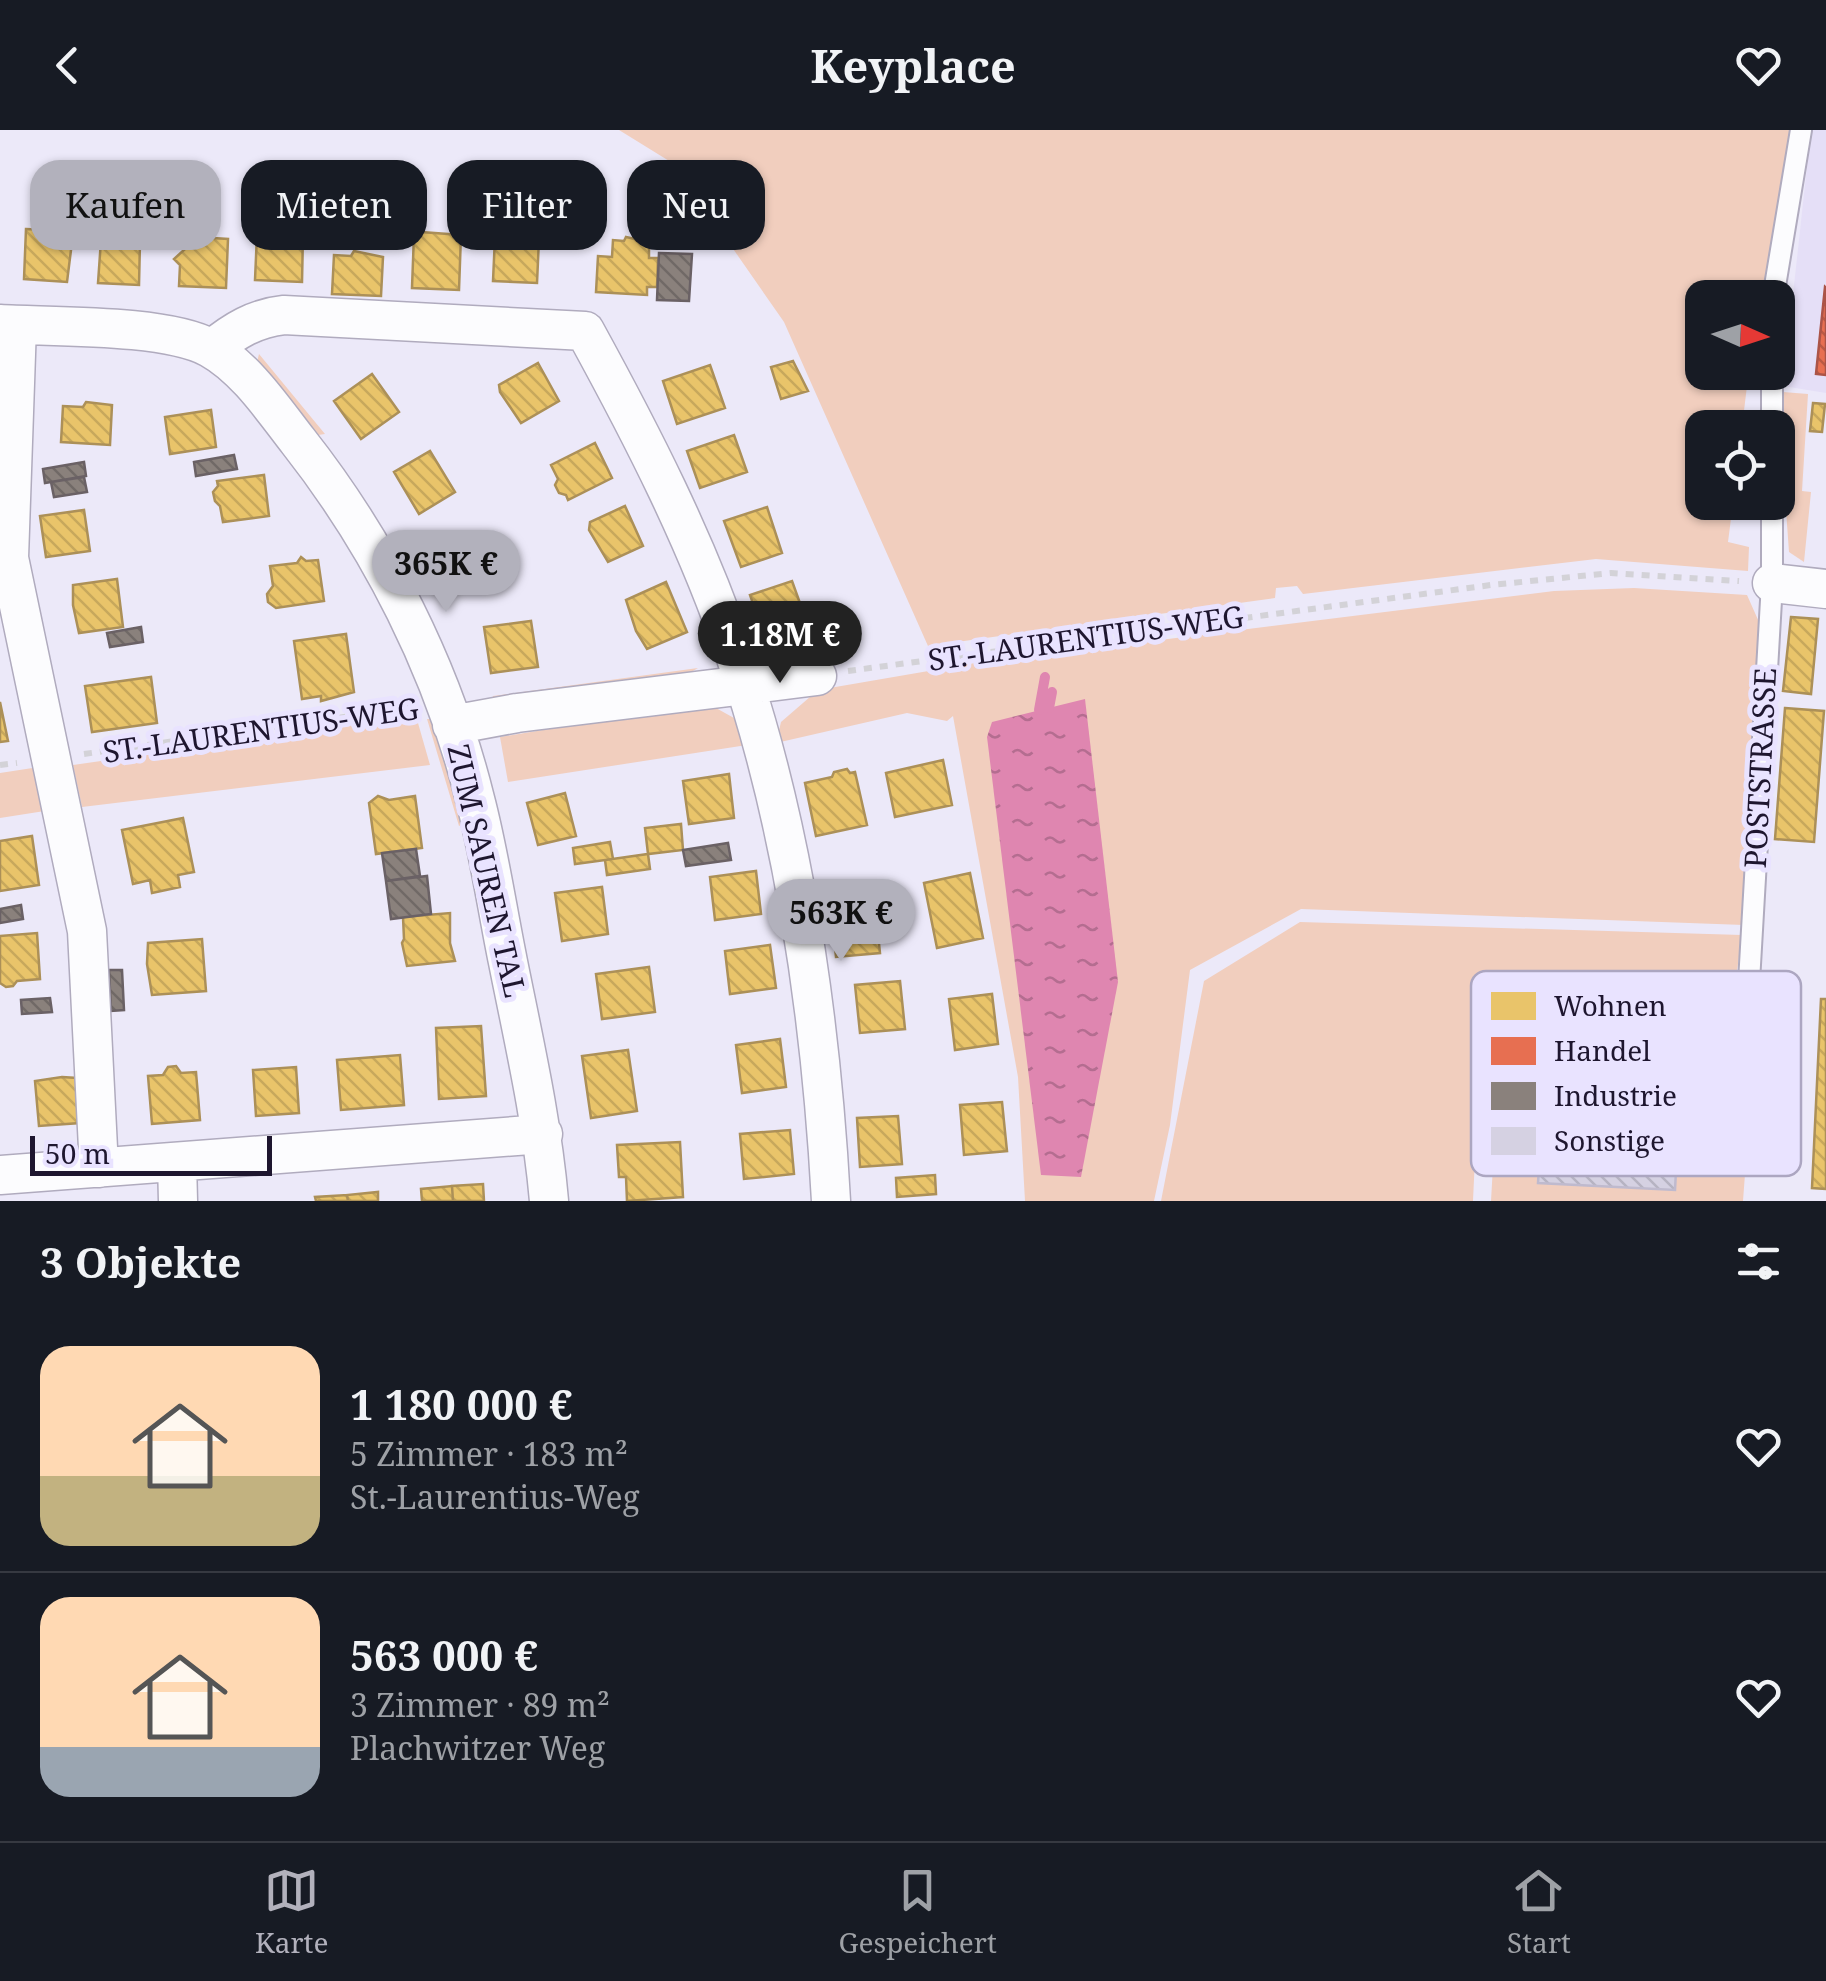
<!DOCTYPE html>
<html lang="de">
<meta charset="utf-8">
<style>
:root{--surface:#171b24;--page:#20242c;--text:#f1f3f6;--muted:#9ea1a6;--line:#363941;--accent:#b2b1bc}
body{margin:0;font-family:"Noto Serif",serif;background:var(--page);color:var(--text);height:100vh;display:flex;flex-direction:column;font-size:38px;white-space:nowrap}
*{box-sizing:border-box;margin:0}
p{font-size:32px;color:var(--muted)}
.icon{flex:none;width:55px;height:55px;fill:none;stroke:currentColor;stroke-width:2;stroke-linecap:round;stroke-linejoin:round}
.map{position:relative;height:1071px;overflow:hidden}
.side{display:flex;flex-direction:column;background:var(--surface);flex:1}
.side>*{flex:none}
.top-card{position:absolute;left:30px;top:30px;width:1000px;height:90px;display:flex;gap:20px}
.needle{width:65px;rotate:93deg}
.controls{position:absolute;left:1685px;top:150px;display:grid;gap:20px}
.controls a{display:grid;place-items:center;width:110px;height:110px;border-radius:20px;background:var(--surface);box-shadow:0 2px 8px #0004;font-size:50px}
.scale{position:absolute;left:30px;bottom:25px;width:242px;box-sizing:border-box;padding-left:10px;border:5px solid #1e162f;border-top:0;font-size:28px;line-height:35px;white-space:nowrap;color:#1e162f;-webkit-text-stroke:8px #e9e3ff;paint-order:stroke}
.price{position:absolute;translate:-50% -85px;padding:0 22px;border-radius:35px;background:var(--accent);color:#111;font-size:32px;line-height:65px;filter:drop-shadow(0 2px 5px #0008)}
.price::after{content:'';position:absolute;left:50%;top:60px;width:30px;height:22px;margin-left:-15px;background:inherit;clip-path:polygon(0 0,100% 0,50% 100%)}
.price.selected{background:#222;color:#fff}
ul{padding:0;list-style:none}
li{display:flex;align-items:center;gap:30px;height:250px;padding:0 40px}
li+li{border-top:2px solid var(--line)}
li span{display:grid;place-items:center;flex:none;width:280px;height:200px;border-radius:30px;color:#555}
li>.icon{margin-inline-start:auto}
span .icon{width:120px;height:120px;fill:#fffc;stroke-width:1}
li b{font-size:42px}
h2{display:flex;justify-content:space-between;align-items:center;height:120px;padding:0 40px;font-size:42px}
.pill{padding:0 35px;border-radius:30px;background:var(--surface);box-shadow:0 2px 8px #0004;font-size:35px;line-height:90px}
.pill.selected{background:var(--accent);color:#111}
header{display:flex;justify-content:space-between;align-items:center;height:130px;padding:0 40px;background:var(--surface);font-size:45px;font-weight:700}
.tabs{display:flex;justify-content:space-around;align-items:center;height:140px;border-top:2px solid var(--line);background:var(--surface);font-size:28px;color:var(--muted)}
.tabs a{display:grid;justify-items:center;gap:5px}
.tabs .selected{color:var(--accent)}
.map>svg:first-child{display:block}
</style>
<header><svg class="icon" aria-label="back" viewBox="0 0 24 24"><path d="M15 5l-7 7 7 7"/></svg>Keyplace<svg class="icon" aria-label="heart" viewBox="0 0 24 24"><path d="M12 20l-8-8c-3-5 5-10 8-4 3-6 11-1 8 4z"/></svg></header>
<div class="map">
<svg width="1826" height="1071" viewBox="0 0 1826 1071">
<defs>
<pattern id="water-ripples" width="26" height="14" patternUnits="userSpaceOnUse" patternTransform="scale(2.5)"><rect width="26" height="14" fill="#df86b0"/><path d="M2 4q2-2 4 0t4 0M15 11q2-2 4 0t4 0" fill="none" stroke="#b46d90"/></pattern>
<pattern id="homes-back-hatch" width="6" height="6" patternUnits="userSpaceOnUse" patternTransform="scale(2.5)"><rect width="6" height="6" fill="#e9c46a"/><path d="M-1 5l2 2M0 0l6 6M5-1l2 2" fill="none" stroke="#c7a85c"/></pattern>
<pattern id="shops-back-hatch" width="6" height="6" patternUnits="userSpaceOnUse" patternTransform="scale(2.5)"><rect width="6" height="6" fill="#e76f51"/><path d="M-1 5l2 2M0 0l6 6M5-1l2 2" fill="none" stroke="#bb5a44"/></pattern>
<pattern id="industry-back-hatch" width="6" height="6" patternUnits="userSpaceOnUse" patternTransform="scale(2.5)"><rect width="6" height="6" fill="#8a817c"/><path d="M-1 5l2 2M0 0l6 6M5-1l2 2" fill="none" stroke="#706966"/></pattern>
<pattern id="building-back-hatch" width="6" height="6" patternUnits="userSpaceOnUse" patternTransform="scale(2.5)"><rect width="6" height="6" fill="#d5d1e2"/><path d="M-1 5l2 2M0 0l6 6M5-1l2 2" fill="none" stroke="#b6b3c2"/></pattern>
</defs>
<rect width="100%" height="100%" fill="#ece9f9"/>
<path fill="#e5dff7" d="M1811,0H1826V263L1783,256Z"/>
<path fill="#f1cebe" d="M619,0H1790L1763,167L1702,168V242L1764,243V258L1747,256L1742,297L1702,298V372L1733,373L1728,412L1749,417L1748,441L1596,429L1303,464L1297,456L1276,458L1275,468L928,516L784,192L674,34Z
M259,224L325,304L311,306L256,236Z
M1783,262L1808,264L1802,361L1811,362L1804,432L1789,422L1780,296Z
M1634,458L1747,465L1763,501L1744,795L1301,779L1190,840L1170,995L1154,1071H1025L1018,947L953,586L947,591L907,583L776,613L781,592L818,560L975,533L1554,461Z
M698,538L676,551L491,573L493,566Z
M707,573L734,588L747,615L508,652L500,607Z
M416,586L430,635L82,677L73,635Z
M427,589H439L468,691L459,696Z
M39,637L51,680L0,688V643Z
M1300,792L1742,805L1730,891L1482,876L1473,1071H1161L1204,851Z
M1501,893L1755,909L1743,1071H1491Z"/>
<path fill="url(#water-ripples)" d="M1085,569L1118,852L1081,1047L1041,1045L987,607L992,592Z"/>
<path fill="url(#homes-back-hatch)" stroke="#ac9058" stroke-width="2.5" d="M26,99L69,101L71,120L67,152L24,149Z
M284,99L299,100L303,105L302,152L255,150L257,104H279Z
M206,100L213,108L228,109L226,158L179,156L180,135L174,129Z
M421,102L461,105L459,160L412,158L414,104Z
M124,106H135L140,112L139,155L98,153L101,110H119Z
M495,107L539,109L537,153L493,151Z
M626,107L649,112V128H658L657,157H647V165L596,162L598,126L612,127L613,110L624,111Z
M354,121L383,127L381,166L332,164L334,125L351,126Z
M793,231L808,261L781,269L771,237Z
M538,233L559,271L521,293L500,262L499,255Z
M710,235L725,278L677,294L663,251Z
M372,244L399,282L361,309L334,271Z
M86,272L112,275L110,315L61,312L63,276L83,277Z
M1813,273L1825,274L1822,302L1810,301Z
M211,280L216,317L170,324L165,287Z
M734,305L747,342L700,358L687,321Z
M595,313L612,348L568,370L566,365L559,363L555,355L558,349L551,335Z
M430,321L455,362L419,384L394,342Z
M264,345L269,386L223,392L220,376L215,371L213,362L218,356L217,351Z
M625,376L643,416L608,432L589,400L590,392Z
M767,377L782,423L741,437L724,391Z
M84,380L90,421L46,427L40,386Z
M479,406L497,441L450,464L434,429L455,418L457,412Z
M301,427L306,431L318,430L324,471L276,478L268,472L267,464L273,456L270,436L297,433Z
M117,449L123,497L79,503L73,475V455Z
M792,451L806,490L764,505L750,465Z
M666,452L687,502L647,519L636,501L626,470Z
M1791,487L1818,489L1811,564L1783,561Z
M531,491L538,537L491,543L484,497Z
M346,504L354,562L321,571V566L302,569L294,511Z
M151,547L157,593L92,602L85,556Z
M0,572L8,611L0,612Z
M1785,578L1824,581L1814,712L1775,709Z
M943,630L952,675L895,687L886,643Z
M847,639L850,643L855,642L867,695L816,706L805,653L832,647L834,642Z
M729,644L734,688L689,694L683,651Z
M565,663L576,706L538,715L527,673Z
M378,666L389,670L415,666L422,718L376,724L369,673Z
M183,688L194,742L178,745L180,757L152,763L150,750L133,754L122,700Z
M681,694L683,720L648,724L645,698Z
M32,706L39,755L0,761V711Z
M610,712L613,729L575,734L573,718Z
M648,724L650,739L607,745L605,730Z
M756,741L761,784L715,790L710,747Z
M970,743L983,808L937,818L924,753Z
M602,757L608,804L562,811L555,763Z
M875,775L880,823L836,827L831,779Z
M450,783V813L455,831L407,836L402,813L404,809L403,787Z
M37,803L40,849L17,851L13,856L6,857L0,853V806Z
M202,809L206,861L152,865L147,834L148,813Z
M770,815L776,858L730,864L725,821Z
M649,837L655,882L602,889L596,844Z
M900,851L905,899L860,903L855,855Z
M992,864L998,914L955,920L949,869Z
M1821,869H1826V1059L1812,1058Z
M481,896L486,966L439,969L436,898Z
M780,909L786,957L742,963L736,915Z
M628,920L637,981L591,988L582,926Z
M400,925L404,975L341,980L337,930Z
M176,936L181,943L196,942L200,990L152,994L148,946L163,945L168,937Z
M296,937L299,983L256,986L253,940Z
M62,947L77,948L80,993L39,996L35,951Z
M1002,972L1007,1021L964,1025L960,975Z
M898,986L902,1034L860,1037L857,988Z
M790,1000L794,1044L744,1049L740,1004Z
M680,1012L683,1067L627,1071L626,1047H619L617,1015Z
M935,1045L936,1064L897,1067L896,1048Z
M483,1054L484,1071H453L452,1056Z
M452,1056L453,1071H422L421,1059Z
M378,1062V1071H348L347,1065Z
M347,1065L348,1071H316L315,1067Z"/>
<path fill="url(#shops-back-hatch)" stroke="#ab5447" stroke-width="2.5" d="M1825,157L1826,158V245L1816,244Z"/>
<path fill="url(#industry-back-hatch)" stroke="#6a6165" stroke-width="2.5" d="M659,123L692,124L689,171L657,170Z
M234,325L237,339L196,346L194,332Z
M84,332L86,346L45,353L43,339Z
M84,347L87,362L54,367L51,352Z
M141,497L143,512L110,517L107,503Z
M728,713L731,730L686,736L683,720Z
M416,719L420,746L386,751L382,723Z
M427,746L431,784L391,789L386,751Z
M21,775L23,789L0,793V779Z
M109,840H122L124,880L111,881Z
M50,868L52,882L22,884L21,870Z"/>
<g fill="none" stroke-linecap="round" stroke-linejoin="round">
<path stroke="#df86b0" stroke-width="10" d="M1049,578L1052,562
M1039,580L1045,547"/>
</g>
<path fill="url(#building-back-hatch)" stroke="#bfbace" stroke-width="2.5" d="M1543,975L1679,982L1675,1060L1538,1053Z"/>
<g fill="none" stroke-linecap="round" stroke-linejoin="round">
<defs>
<path id="lane" d="M1773,168L1801,0
M1772,242V298
M1746,904L1772,453V372"/>
<path id="street" d="M0,194C53,197 166,194 210,218C246,238 273,279 298,311C380,415 443,540 475,669C489,722 497,778 508,832C524,912 542,990 549,1071
M17,195L9,428L87,801L99,1038
M212,219C234,201 255,188 284,185L585,201C642,305 697,412 735,525C795,700 821,887 831,1071
M1772,453L1826,459
M452,595L517,583L817,546
M177,1032L178,1071
M0,1045L543,1004"/>
</defs>
<use href="#lane" stroke="#b0abbe" stroke-width="24"/>
<use href="#street" stroke="#b0abbe" stroke-width="41"/>
<path stroke="#d3d2d7" stroke-width="6" stroke-dasharray="8 8" stroke-linecap="butt" d="M848,541L1491,455L1611,443L1739,451
M84,624L414,577
M0,635L17,633"/>
<use href="#lane" stroke="#fcfcfe" stroke-width="20"/>
<use href="#street" stroke="#fcfcfe" stroke-width="38"/>
</g>
<g text-anchor="middle" stroke-width="10" stroke-linejoin="round" paint-order="stroke">
<g font-size="30" fill="#1e162f" stroke="#e9e3ff">
<text transform="translate(1086 509) rotate(-8)" y="10">ST.-LAURENTIUS-WEG</text>
<text transform="translate(261 601) rotate(-8)" y="10">ST.-LAURENTIUS-WEG</text>
<text transform="translate(1761 638) rotate(-87)" y="10">POSTSTRASSE</text>
<text transform="translate(486 741) rotate(77)" y="10">ZUM SAUREN TAL</text>
</g>
</g>
<rect x="1471" y="841" width="330" height="205" rx="15" fill="#e9e3ff" stroke="#aca6c1" stroke-width="2.5"/>
<rect x="1491" y="862" width="45" height="28" fill="#e9c46a"/>
<rect x="1491" y="907" width="45" height="28" fill="#e76f51"/>
<rect x="1491" y="952" width="45" height="28" fill="#8a817c"/>
<rect x="1491" y="997" width="45" height="28" fill="#d5d1e2"/>
<g font-size="28" fill="#1e162f">
<text x="1554" y="886">Wohnen</text>
<text x="1554" y="931">Handel</text>
<text x="1554" y="976">Industrie</text>
<text x="1554" y="1021">Sonstige</text>
</g>
</svg>
<div class="controls">
<a><svg class="needle" viewBox="-14 -14 28 28"><path d="M0-13l5 13h-10z" fill="#e53935"/><path d="M0 13l5-13h-10z" fill="#9ea1a6"/></svg></a>
<a><svg class="icon" aria-label="locate" viewBox="0 0 24 24"><circle cx="12" cy="12" r="6"/><path d="M12 2v4M12 18v4M2 12h4M18 12h4"/></svg></a>
</div>
<div class="scale">50 m</div>
<b class="price" style="left:446px;top:485px">365K €</b>
<b class="price selected" style="left:780px;top:556px">1.18M €</b>
<b class="price" style="left:841px;top:834px">563K €</b>
<div class="top-card">
<a class="pill selected">Kaufen</a>
<a class="pill">Mieten</a>
<a class="pill">Filter</a>
<a class="pill">Neu</a>
</div>
</div>
<section class="side">
<h2>3 Objekte<svg class="icon" aria-label="filters" viewBox="0 0 24 24"><path d="M4 7h16M4 17h16"/><circle cx="9" cy="7" r="2"/><circle cx="15" cy="17" r="2"/></svg></h2>
<ul>
<li><span style="background:linear-gradient(#ffd9b3 65%,#c2b280 0)"><svg class="icon" aria-label="home" viewBox="0 0 24 24"><path d="M3 11l9-7 9 7M6 9v11h12V9"/></svg></span><div><b>1 180 000 €</b><p>5 Zimmer · 183 m²</p><p>St.-Laurentius-Weg</p></div><svg class="icon" aria-label="heart" viewBox="0 0 24 24"><path d="M12 20l-8-8c-3-5 5-10 8-4 3-6 11-1 8 4z"/></svg></li>
<li><span style="background:linear-gradient(#ffd9b3 75%,#9aa5b1 0)"><svg class="icon" aria-label="home" viewBox="0 0 24 24"><path d="M3 11l9-7 9 7M6 9v11h12V9"/></svg></span><div><b>563 000 €</b><p>3 Zimmer · 89 m²</p><p>Plachwitzer Weg</p></div><svg class="icon" aria-label="heart" viewBox="0 0 24 24"><path d="M12 20l-8-8c-3-5 5-10 8-4 3-6 11-1 8 4z"/></svg></li>
</ul>
</section>
<nav class="tabs">
<a class="selected"><svg class="icon" aria-label="map" viewBox="0 0 24 24"><path d="M3 6l6-2 6 2 6-2v14l-6 2-6-2-6 2zM9 4v14M15 6v14"/></svg>Karte</a>
<a><svg class="icon" aria-label="saved" viewBox="0 0 24 24"><path d="M7 4h10v16l-5-4-5 4z"/></svg>Gespeichert</a>
<a><svg class="icon" aria-label="home" viewBox="0 0 24 24"><path d="M3 11l9-7 9 7M6 9v11h12V9"/></svg>Start</a>
</nav>
